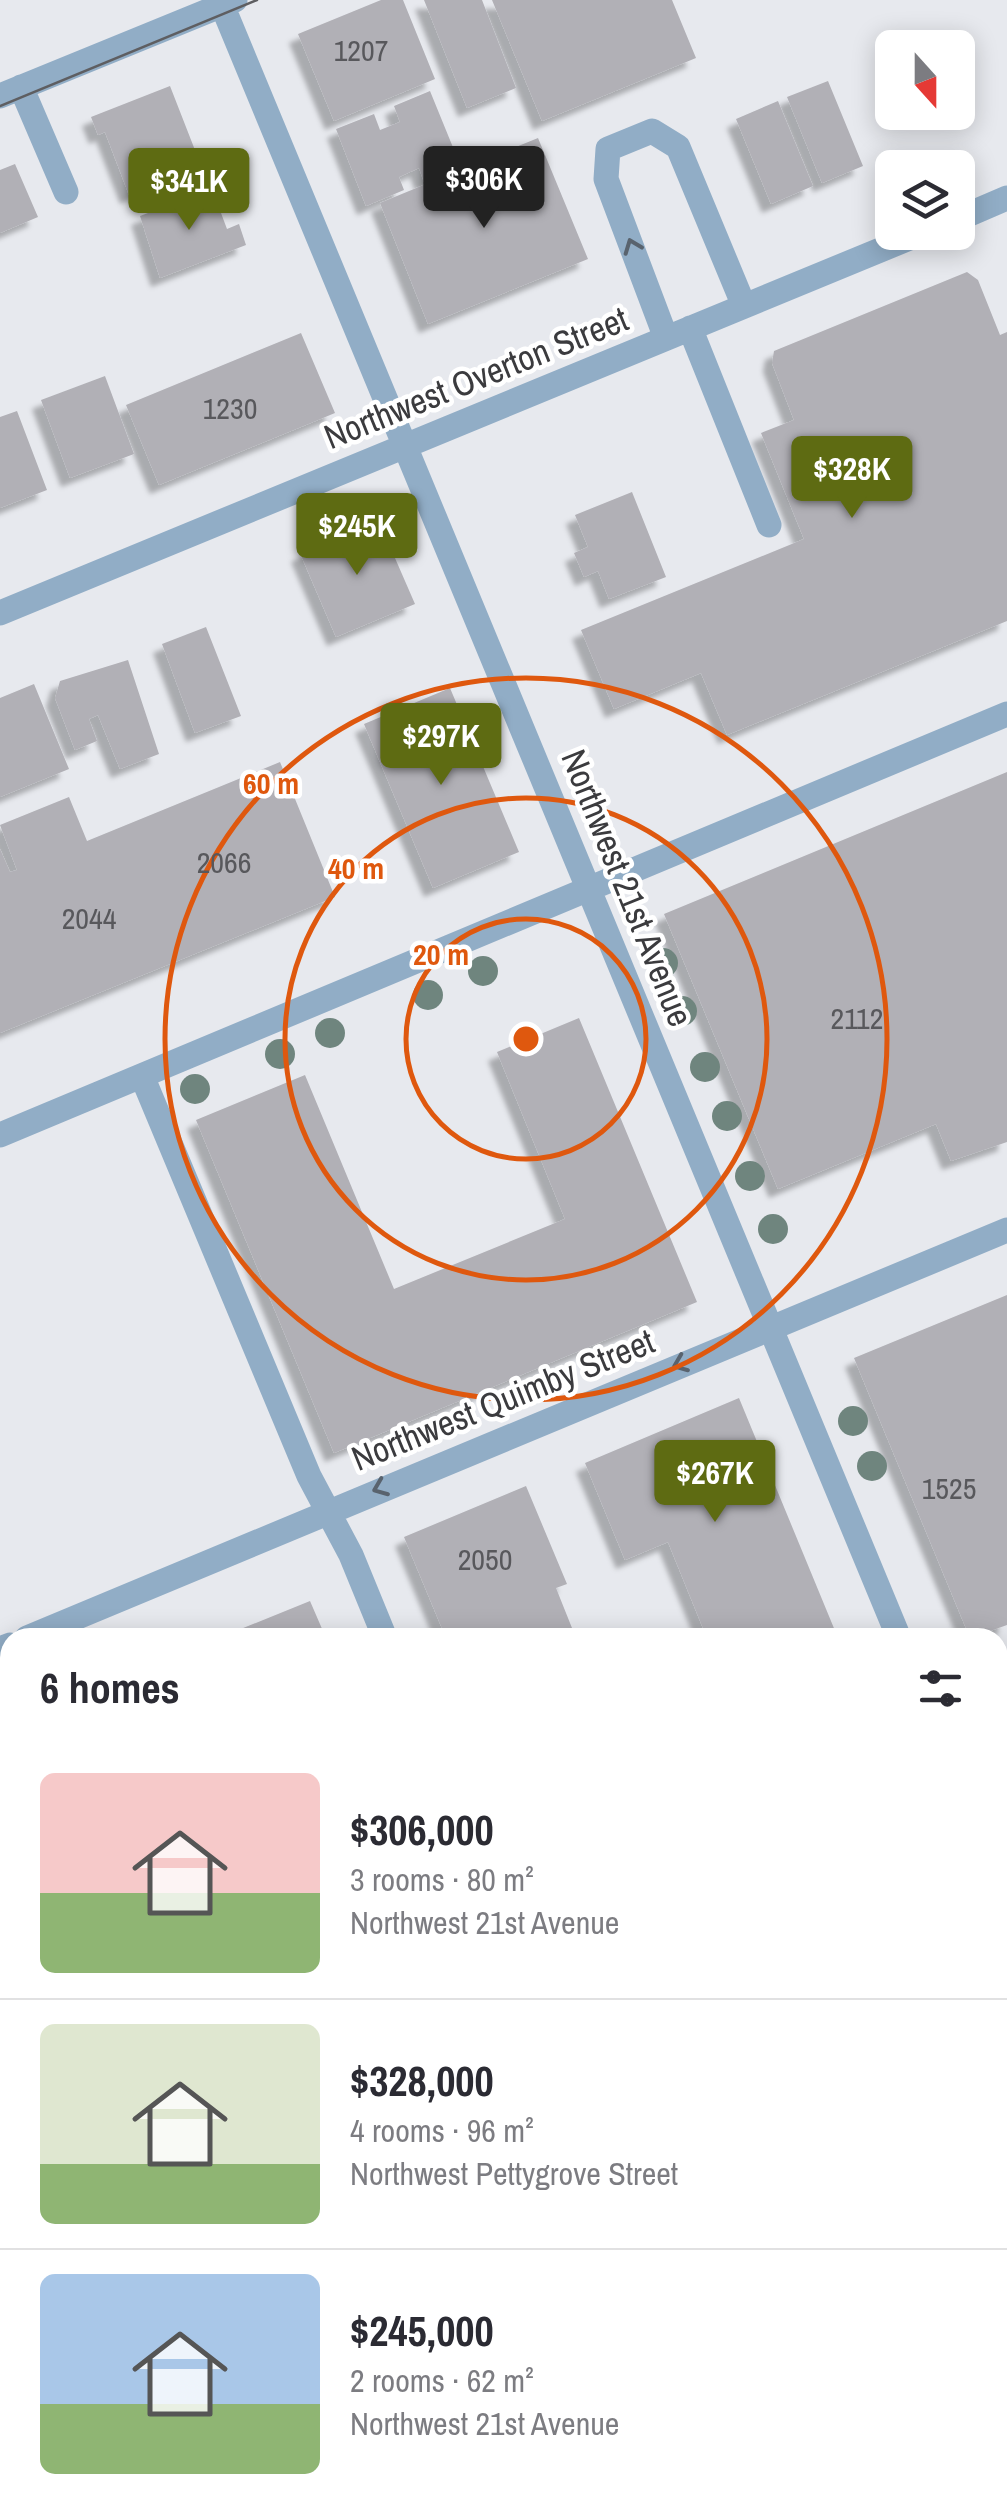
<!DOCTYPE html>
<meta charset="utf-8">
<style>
:root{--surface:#fff;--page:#f2f2f3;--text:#2b2b33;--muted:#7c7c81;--line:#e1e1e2;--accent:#5e6b12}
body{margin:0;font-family:"Archivo Narrow",sans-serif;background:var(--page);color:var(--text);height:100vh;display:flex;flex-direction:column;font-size:38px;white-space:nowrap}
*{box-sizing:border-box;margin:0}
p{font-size:32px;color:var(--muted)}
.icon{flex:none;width:55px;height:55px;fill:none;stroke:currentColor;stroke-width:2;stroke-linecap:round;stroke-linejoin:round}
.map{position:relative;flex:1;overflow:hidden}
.side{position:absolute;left:0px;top:1628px;width:1008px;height:892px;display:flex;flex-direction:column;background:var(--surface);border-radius:30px 30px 0 0;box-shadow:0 5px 25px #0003}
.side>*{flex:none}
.needle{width:65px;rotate:159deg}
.tools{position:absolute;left:875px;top:30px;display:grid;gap:20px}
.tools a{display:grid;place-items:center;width:100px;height:100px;border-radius:15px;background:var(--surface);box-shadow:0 5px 25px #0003;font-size:50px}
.price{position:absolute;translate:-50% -85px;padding:0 22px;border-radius:10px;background:var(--accent);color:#fff;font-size:32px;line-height:65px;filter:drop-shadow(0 2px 5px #0008)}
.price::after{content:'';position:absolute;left:50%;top:60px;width:30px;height:22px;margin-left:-15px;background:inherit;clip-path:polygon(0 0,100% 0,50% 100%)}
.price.selected{background:#222;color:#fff}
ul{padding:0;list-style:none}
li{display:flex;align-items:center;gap:30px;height:250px;padding:0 40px}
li+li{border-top:2px solid var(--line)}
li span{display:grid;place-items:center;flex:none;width:280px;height:200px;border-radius:15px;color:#555}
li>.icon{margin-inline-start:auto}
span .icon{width:120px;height:120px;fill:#fffc;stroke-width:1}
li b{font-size:42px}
h2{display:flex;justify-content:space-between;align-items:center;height:120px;padding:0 40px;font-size:42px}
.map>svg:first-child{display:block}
</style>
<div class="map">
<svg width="1007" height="2518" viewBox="0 0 1007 2518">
<defs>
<filter id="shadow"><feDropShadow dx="-9" dy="9" stdDeviation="2.5" flood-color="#0004"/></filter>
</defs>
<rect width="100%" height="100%" fill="#e7e9ee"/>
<path fill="#d7dbe7" d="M1007,2310V2518H504L524,2510H998V2314Z"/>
<path fill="#b1b0b6" filter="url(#shadow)" d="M381,0H403L435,79L334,121L298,34Z
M424,0H482L516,88L467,108Z
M492,0H672L696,58L542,121Z
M828,81L863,166L822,183L787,97Z
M170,86L200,163L129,195L105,132L98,135L91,117Z
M430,91L461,167L424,182L419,168L399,177L404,190L366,206L336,129L374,114L380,130L400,122L394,106Z
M778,101L813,186L771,204L736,119Z
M538,138L588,259L428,324L380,203Z
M15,164L38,217L0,233V170Z
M212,189L227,229L239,224L246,245L160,278L140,216Z
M967,272L978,280L1000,335L1007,332V621L727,735L701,673L614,709L581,630L804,539L761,433L794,420L772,363L774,351Z
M301,333L335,413L159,485L126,405Z
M105,376L134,454L70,478L41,400Z
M17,411L47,490L0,508V417Z
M632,492L666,577L609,599L598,571L584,577L574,553L588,547L575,515Z
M378,519L415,604L336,637L300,553Z
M206,627L241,716L195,733L162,644Z
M128,660L159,754L120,769L98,715L89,719L97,741L75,750L55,698L60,681Z
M34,684L69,769L0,797V698Z
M450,688L519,852L433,888L364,724Z
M280,762L335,897L0,1033V849L10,872L17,870L0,825L69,797L87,841Z
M1007,772V1142L951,1161L936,1124L778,1189L664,914Z
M579,1018L697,1302L334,1453L196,1120L305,1075L394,1289L565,1219L497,1052Z
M1007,1295V1625L970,1638L854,1358Z
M739,1398L838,1638H707L668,1542L625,1560L585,1463Z
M526,1486L567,1584L556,1588L576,1638H446L404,1537Z
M310,1601L326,1638H221V1637Z
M10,1701V1810L0,1786V1705Z
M998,2037L1007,2060V2203L998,2207Z
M10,2219V2510H155L158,2518H0V2223Z
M1007,2454V2518H854L873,2510H998V2458Z"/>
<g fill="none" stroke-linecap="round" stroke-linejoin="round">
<path stroke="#8b8c90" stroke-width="6" stroke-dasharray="5 5" stroke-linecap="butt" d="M187,2510L190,2518
M278,2510L282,2518"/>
<path stroke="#91adc6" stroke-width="25" d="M220,0L899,1638
M21,87L66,192
M0,96L235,0
M958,219L1007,198
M690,328L769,525
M666,338L606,179L608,149L652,131L678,147L744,306
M0,613L924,232
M142,1076L309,1476L351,1555L385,1638
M0,1135L1007,714
M27,1638L1007,1230
M0,1649L10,1645
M998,1748L1007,1744
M998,1875L1007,1898
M0,1959L10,1983
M0,2161L10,2157
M998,2266L1007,2262
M231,2510L234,2518
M428,2518L447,2510"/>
<path stroke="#5e5e61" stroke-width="2.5" d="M0,106L257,0"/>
</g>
<g fill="#6f857e">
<circle cx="663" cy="963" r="15"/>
<circle cx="483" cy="971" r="15"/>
<circle cx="428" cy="995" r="15"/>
<circle cx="682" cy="1011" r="15"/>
<circle cx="330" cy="1033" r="15"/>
<circle cx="280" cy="1054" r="15"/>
<circle cx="705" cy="1067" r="15"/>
<circle cx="195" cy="1089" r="15"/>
<circle cx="727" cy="1116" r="15"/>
<circle cx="750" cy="1176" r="15"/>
<circle cx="773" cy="1229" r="15"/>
<circle cx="853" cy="1421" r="15"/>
<circle cx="872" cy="1466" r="15"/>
</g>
<defs><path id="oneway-chevron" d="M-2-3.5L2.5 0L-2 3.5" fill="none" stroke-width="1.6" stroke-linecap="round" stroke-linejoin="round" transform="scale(2.5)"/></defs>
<g stroke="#59636e">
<use href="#oneway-chevron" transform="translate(632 246) rotate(-111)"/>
<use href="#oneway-chevron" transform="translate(680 1364) rotate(158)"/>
<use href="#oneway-chevron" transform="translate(380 1488) rotate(158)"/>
</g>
<g fill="none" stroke="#df580e" stroke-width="5">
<circle cx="526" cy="1039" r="120"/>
<circle cx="526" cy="1039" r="241"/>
<circle cx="526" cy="1039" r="361"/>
</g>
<g text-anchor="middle" stroke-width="9" stroke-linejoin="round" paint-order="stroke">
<g font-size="30" fill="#58585c">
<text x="361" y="61">1207</text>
<text x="230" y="419">1230</text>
<text x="224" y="873">2066</text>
<text x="89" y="929">2044</text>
<text x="857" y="1029">2112</text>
<text x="949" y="1499">1525</text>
<text x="485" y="1570">2050</text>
</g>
<g font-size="35" fill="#3b3b3e" stroke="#fff">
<text transform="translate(476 378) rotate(-22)" y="12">Northwest Overton Street</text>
<text transform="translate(627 888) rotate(68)" y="12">Northwest 21st Avenue</text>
<text transform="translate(503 1400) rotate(-22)" y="12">Northwest Quimby Street</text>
</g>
</g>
<circle cx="526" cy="1039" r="15" fill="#df580e" stroke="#fff" stroke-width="5"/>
<g font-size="30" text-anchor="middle" font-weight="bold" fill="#df580e" stroke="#fff" stroke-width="9" stroke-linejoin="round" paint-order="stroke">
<text x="271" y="794">60 m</text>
<text x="356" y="879">40 m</text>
<text x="441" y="965">20 m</text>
</g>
</svg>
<div class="tools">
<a><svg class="needle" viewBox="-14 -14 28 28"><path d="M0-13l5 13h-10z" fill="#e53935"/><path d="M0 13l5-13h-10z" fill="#7c7c81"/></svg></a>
<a><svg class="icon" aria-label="layers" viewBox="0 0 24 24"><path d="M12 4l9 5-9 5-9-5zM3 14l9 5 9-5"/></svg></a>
</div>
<b class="price selected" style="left:484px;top:231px">$306K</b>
<b class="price" style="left:189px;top:233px">$341K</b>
<b class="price" style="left:852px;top:521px">$328K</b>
<b class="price" style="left:357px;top:578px">$245K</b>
<b class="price" style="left:441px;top:788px">$297K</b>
<b class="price" style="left:715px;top:1525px">$267K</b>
<section class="side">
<h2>6 homes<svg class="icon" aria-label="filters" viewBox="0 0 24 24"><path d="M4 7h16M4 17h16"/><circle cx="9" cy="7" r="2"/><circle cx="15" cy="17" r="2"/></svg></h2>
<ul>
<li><span style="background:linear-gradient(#f6c9c9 60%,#8fb573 0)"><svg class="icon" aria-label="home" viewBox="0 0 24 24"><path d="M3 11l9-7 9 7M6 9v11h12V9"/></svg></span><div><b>$306,000</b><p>3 rooms · 80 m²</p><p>Northwest 21st Avenue</p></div></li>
<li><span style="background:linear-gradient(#dfe7d0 70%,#8fb573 0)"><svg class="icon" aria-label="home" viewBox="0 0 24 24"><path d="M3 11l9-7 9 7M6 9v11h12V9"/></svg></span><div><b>$328,000</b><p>4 rooms · 96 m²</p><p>Northwest Pettygrove Street</p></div></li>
<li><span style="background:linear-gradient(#a9c7e8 65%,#8fb573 0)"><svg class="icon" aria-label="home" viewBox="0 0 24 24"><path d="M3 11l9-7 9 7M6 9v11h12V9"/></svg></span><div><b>$245,000</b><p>2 rooms · 62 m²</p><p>Northwest 21st Avenue</p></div></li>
</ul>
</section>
</div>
